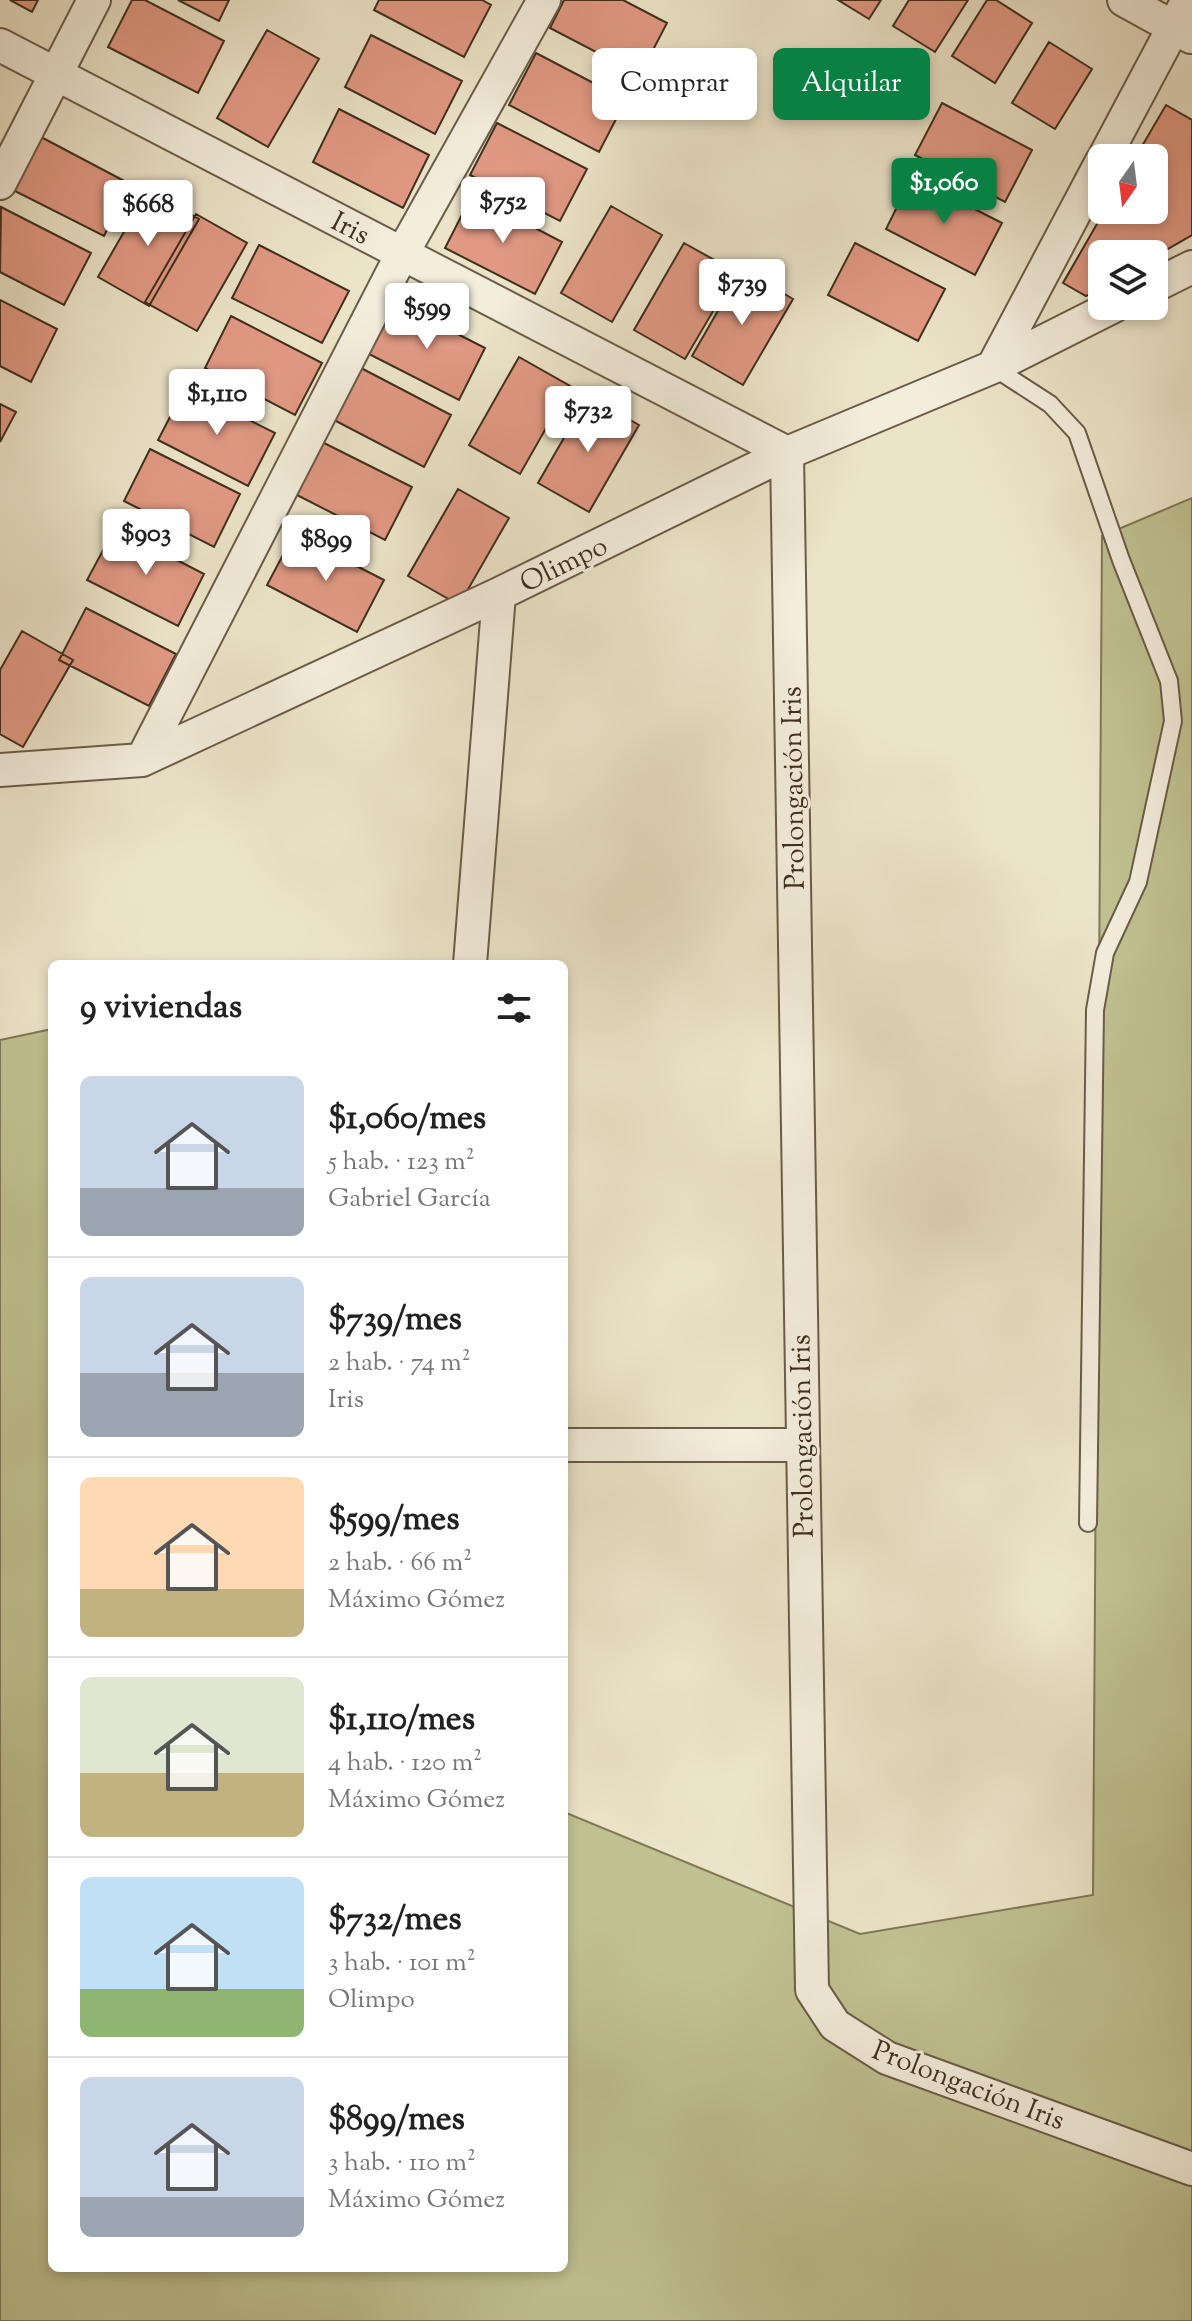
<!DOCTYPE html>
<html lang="es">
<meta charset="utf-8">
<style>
:root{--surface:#fff;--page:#f2f2f2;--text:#222;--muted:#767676;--line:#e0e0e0;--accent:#0b8043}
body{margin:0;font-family:"Sorts Mill Goudy",serif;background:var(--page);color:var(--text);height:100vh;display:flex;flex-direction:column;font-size:30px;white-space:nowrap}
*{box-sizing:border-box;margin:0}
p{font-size:26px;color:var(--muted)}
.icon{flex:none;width:44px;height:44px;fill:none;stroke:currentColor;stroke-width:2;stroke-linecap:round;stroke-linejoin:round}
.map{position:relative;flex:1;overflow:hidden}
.panel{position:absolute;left:48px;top:960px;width:520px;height:1312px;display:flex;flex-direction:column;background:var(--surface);border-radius:12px;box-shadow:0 4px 12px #0003}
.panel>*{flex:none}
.top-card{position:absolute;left:592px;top:48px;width:480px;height:72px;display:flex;gap:16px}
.needle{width:52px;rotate:194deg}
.fabs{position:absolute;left:1088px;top:144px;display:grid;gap:16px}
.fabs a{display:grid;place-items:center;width:80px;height:80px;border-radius:12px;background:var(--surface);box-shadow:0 4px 12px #0003;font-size:40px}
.price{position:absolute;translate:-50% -68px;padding:0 18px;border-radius:8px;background:#fff;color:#222;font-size:26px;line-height:52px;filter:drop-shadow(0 2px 4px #0008)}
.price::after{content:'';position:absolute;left:50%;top:48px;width:24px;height:18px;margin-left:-12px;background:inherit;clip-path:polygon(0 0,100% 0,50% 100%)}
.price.current{background:var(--accent);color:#fff}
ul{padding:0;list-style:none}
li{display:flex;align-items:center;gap:24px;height:200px;padding:0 32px}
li+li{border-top:2px solid var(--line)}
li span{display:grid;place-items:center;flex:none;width:224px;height:160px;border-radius:12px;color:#555}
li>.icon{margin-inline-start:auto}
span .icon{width:96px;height:96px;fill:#fffc;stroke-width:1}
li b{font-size:34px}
h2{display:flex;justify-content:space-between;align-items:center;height:96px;padding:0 32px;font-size:34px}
.pill{padding:0 28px;border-radius:12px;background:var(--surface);box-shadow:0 4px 12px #0003;font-size:28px;line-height:72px}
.pill.current{background:var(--accent);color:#fff}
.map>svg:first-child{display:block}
</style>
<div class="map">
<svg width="1192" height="2321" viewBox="0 0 1192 2321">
<rect width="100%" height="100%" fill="#ece4c9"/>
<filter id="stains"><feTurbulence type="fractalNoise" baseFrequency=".0025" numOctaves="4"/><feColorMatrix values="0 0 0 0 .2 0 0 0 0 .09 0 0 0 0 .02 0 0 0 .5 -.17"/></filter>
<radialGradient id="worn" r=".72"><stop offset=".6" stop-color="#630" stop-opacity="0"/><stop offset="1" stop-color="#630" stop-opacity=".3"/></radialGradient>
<path fill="#c0c191" stroke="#807856" stroke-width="2" d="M1192,498V2321H0V1040L52,1029V2268H564V1812L860,1934L1093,1895L1102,536Z"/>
<path fill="#e19983" stroke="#3f2f1c" stroke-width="2" d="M10,0H38L32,12Z
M132,0H145L224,41L198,93L108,47Z
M178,0H229L219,21Z
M379,0H482L491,5L464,57L374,10Z
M564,0H623L667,23L640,75L550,28Z
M838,0H881L869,19Z
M909,0H968L935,52L893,26Z
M987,0H996L1032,23L995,83L952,56Z
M267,30L319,59L268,147L217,118Z
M371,35L462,81L435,134L345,87Z
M1049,42L1092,69L1055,129L1012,103Z
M536,53L626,100L599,152L509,105Z
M942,103L1032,150L1005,202L915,155Z
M1166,105L1192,120V235L1154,257V254H1102V287L1086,296L1063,283L1105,210H1154V158H1135Z
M339,109L429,155L403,208L313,162Z
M497,123L587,169L560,221L470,175Z
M41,137L130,184L104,236L13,190Z
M912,177L1002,223L975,275L886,229Z
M148,190L199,219L149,306L98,277Z
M472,195L562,242L535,294L445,248Z
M611,206L662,235L612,322L561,293Z
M1,207L91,253L64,305L0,272Z
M196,214L247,243L197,331L145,302Z
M684,243L736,272L685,359L634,330Z
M855,243L945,289L918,341L828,295Z
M259,245L349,291L322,343L232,298Z
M742,269L793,299L743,385L692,356Z
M0,300L57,329L31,382L0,366Z
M395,302L485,348L459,400L369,354Z
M231,316L322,363L295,415L205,368Z
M519,357L570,386L520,474L469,445Z
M361,368L451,415L424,467L334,420Z
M185,388L275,433L248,486L158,440Z
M588,396L639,425L589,512L538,483Z
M0,404L16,412L0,442Z
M322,442L412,487L385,540L295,494Z
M150,449L240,494L214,547L124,501Z
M458,489L509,518L459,605L408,576Z
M115,528L204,574L178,626L87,580Z
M294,534L384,580L357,632L267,585Z
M86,608L176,654L149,706L59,660Z
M22,631L73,660L23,747L0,734V670Z"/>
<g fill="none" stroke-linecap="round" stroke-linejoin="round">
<defs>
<path id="service" d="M993,367L1050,404L1077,433L1121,560L1169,681L1173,721L1138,882L1105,953L1095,1010L1088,1523"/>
<path id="minor" d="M1124,0L1191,37
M0,45L787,453L812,1990L835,2025L887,2058L1192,2169
M1104,158L1188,0
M0,183L94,0
M1154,286L1192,267
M993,367L1102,161
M142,760L402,254L544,0
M0,770L142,760L499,594L787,453L993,367L1114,306
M470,964L499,594
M564,1445H801"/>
</defs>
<use href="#service" stroke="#6a5c47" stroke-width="20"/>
<use href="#minor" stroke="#6a5c47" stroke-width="36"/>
<use href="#service" stroke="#f3eddc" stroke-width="16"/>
<use href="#minor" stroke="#f3eddc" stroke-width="32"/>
</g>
<g text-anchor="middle" stroke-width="6" stroke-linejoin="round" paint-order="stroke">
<g font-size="28" fill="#3f2f1c" stroke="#f3eddc">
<text transform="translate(351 227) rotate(27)" y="10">Iris</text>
<text transform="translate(563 563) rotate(-26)" y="10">Olimpo</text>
<text transform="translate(792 788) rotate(-91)" y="10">Prolongación Iris</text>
<text transform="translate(801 1436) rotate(-91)" y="10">Prolongación Iris</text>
<text transform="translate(969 2084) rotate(21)" y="10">Prolongación Iris</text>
</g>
</g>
<rect width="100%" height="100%" filter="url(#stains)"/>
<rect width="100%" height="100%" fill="url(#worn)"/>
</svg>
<div class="fabs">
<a><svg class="needle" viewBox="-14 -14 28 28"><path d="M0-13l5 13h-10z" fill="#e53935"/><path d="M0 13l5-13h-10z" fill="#767676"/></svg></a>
<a><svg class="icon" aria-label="layers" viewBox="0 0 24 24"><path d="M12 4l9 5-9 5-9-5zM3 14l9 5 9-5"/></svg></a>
</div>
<b class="price current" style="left:944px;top:226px">$1,060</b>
<b class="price" style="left:503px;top:245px">$752</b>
<b class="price" style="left:148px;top:248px">$668</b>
<b class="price" style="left:742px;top:327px">$739</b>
<b class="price" style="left:427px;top:351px">$599</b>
<b class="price" style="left:217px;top:437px">$1,110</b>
<b class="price" style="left:588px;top:454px">$732</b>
<b class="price" style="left:146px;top:577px">$903</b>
<b class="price" style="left:326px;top:583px">$899</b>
<div class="top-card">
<a class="pill">Comprar</a>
<a class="pill current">Alquilar</a>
</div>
<section class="panel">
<h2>9 viviendas<svg class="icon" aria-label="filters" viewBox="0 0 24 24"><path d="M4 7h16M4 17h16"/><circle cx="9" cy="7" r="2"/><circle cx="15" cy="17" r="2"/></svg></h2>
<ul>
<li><span style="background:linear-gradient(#c9d6e8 70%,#9aa5b1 0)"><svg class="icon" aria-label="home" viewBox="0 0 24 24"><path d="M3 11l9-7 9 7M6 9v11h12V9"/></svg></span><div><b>$1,060/mes</b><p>5 hab. · 123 m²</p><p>Gabriel García</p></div></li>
<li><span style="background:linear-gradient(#c9d6e8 60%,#9aa5b1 0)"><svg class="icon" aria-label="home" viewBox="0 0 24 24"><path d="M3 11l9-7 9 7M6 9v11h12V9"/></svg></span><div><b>$739/mes</b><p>2 hab. · 74 m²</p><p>Iris</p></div></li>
<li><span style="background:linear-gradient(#ffd9b3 70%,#c2b280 0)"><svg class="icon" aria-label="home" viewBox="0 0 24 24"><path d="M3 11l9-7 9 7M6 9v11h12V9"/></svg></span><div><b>$599/mes</b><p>2 hab. · 66 m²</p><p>Máximo Gómez</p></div></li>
<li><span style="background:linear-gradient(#dfe7d0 60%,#c2b280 0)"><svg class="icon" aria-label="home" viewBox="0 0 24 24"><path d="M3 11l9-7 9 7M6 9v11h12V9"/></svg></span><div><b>$1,110/mes</b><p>4 hab. · 120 m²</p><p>Máximo Gómez</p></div></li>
<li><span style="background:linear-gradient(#bfe0f5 70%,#8fb573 0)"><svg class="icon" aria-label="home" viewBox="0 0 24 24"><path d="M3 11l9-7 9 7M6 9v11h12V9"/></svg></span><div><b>$732/mes</b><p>3 hab. · 101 m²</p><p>Olimpo</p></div></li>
<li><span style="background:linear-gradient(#c9d6e8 75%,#9aa5b1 0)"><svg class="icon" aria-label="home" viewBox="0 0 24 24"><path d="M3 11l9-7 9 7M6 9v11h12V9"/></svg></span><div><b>$899/mes</b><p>3 hab. · 110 m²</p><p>Máximo Gómez</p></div></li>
</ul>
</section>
</div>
